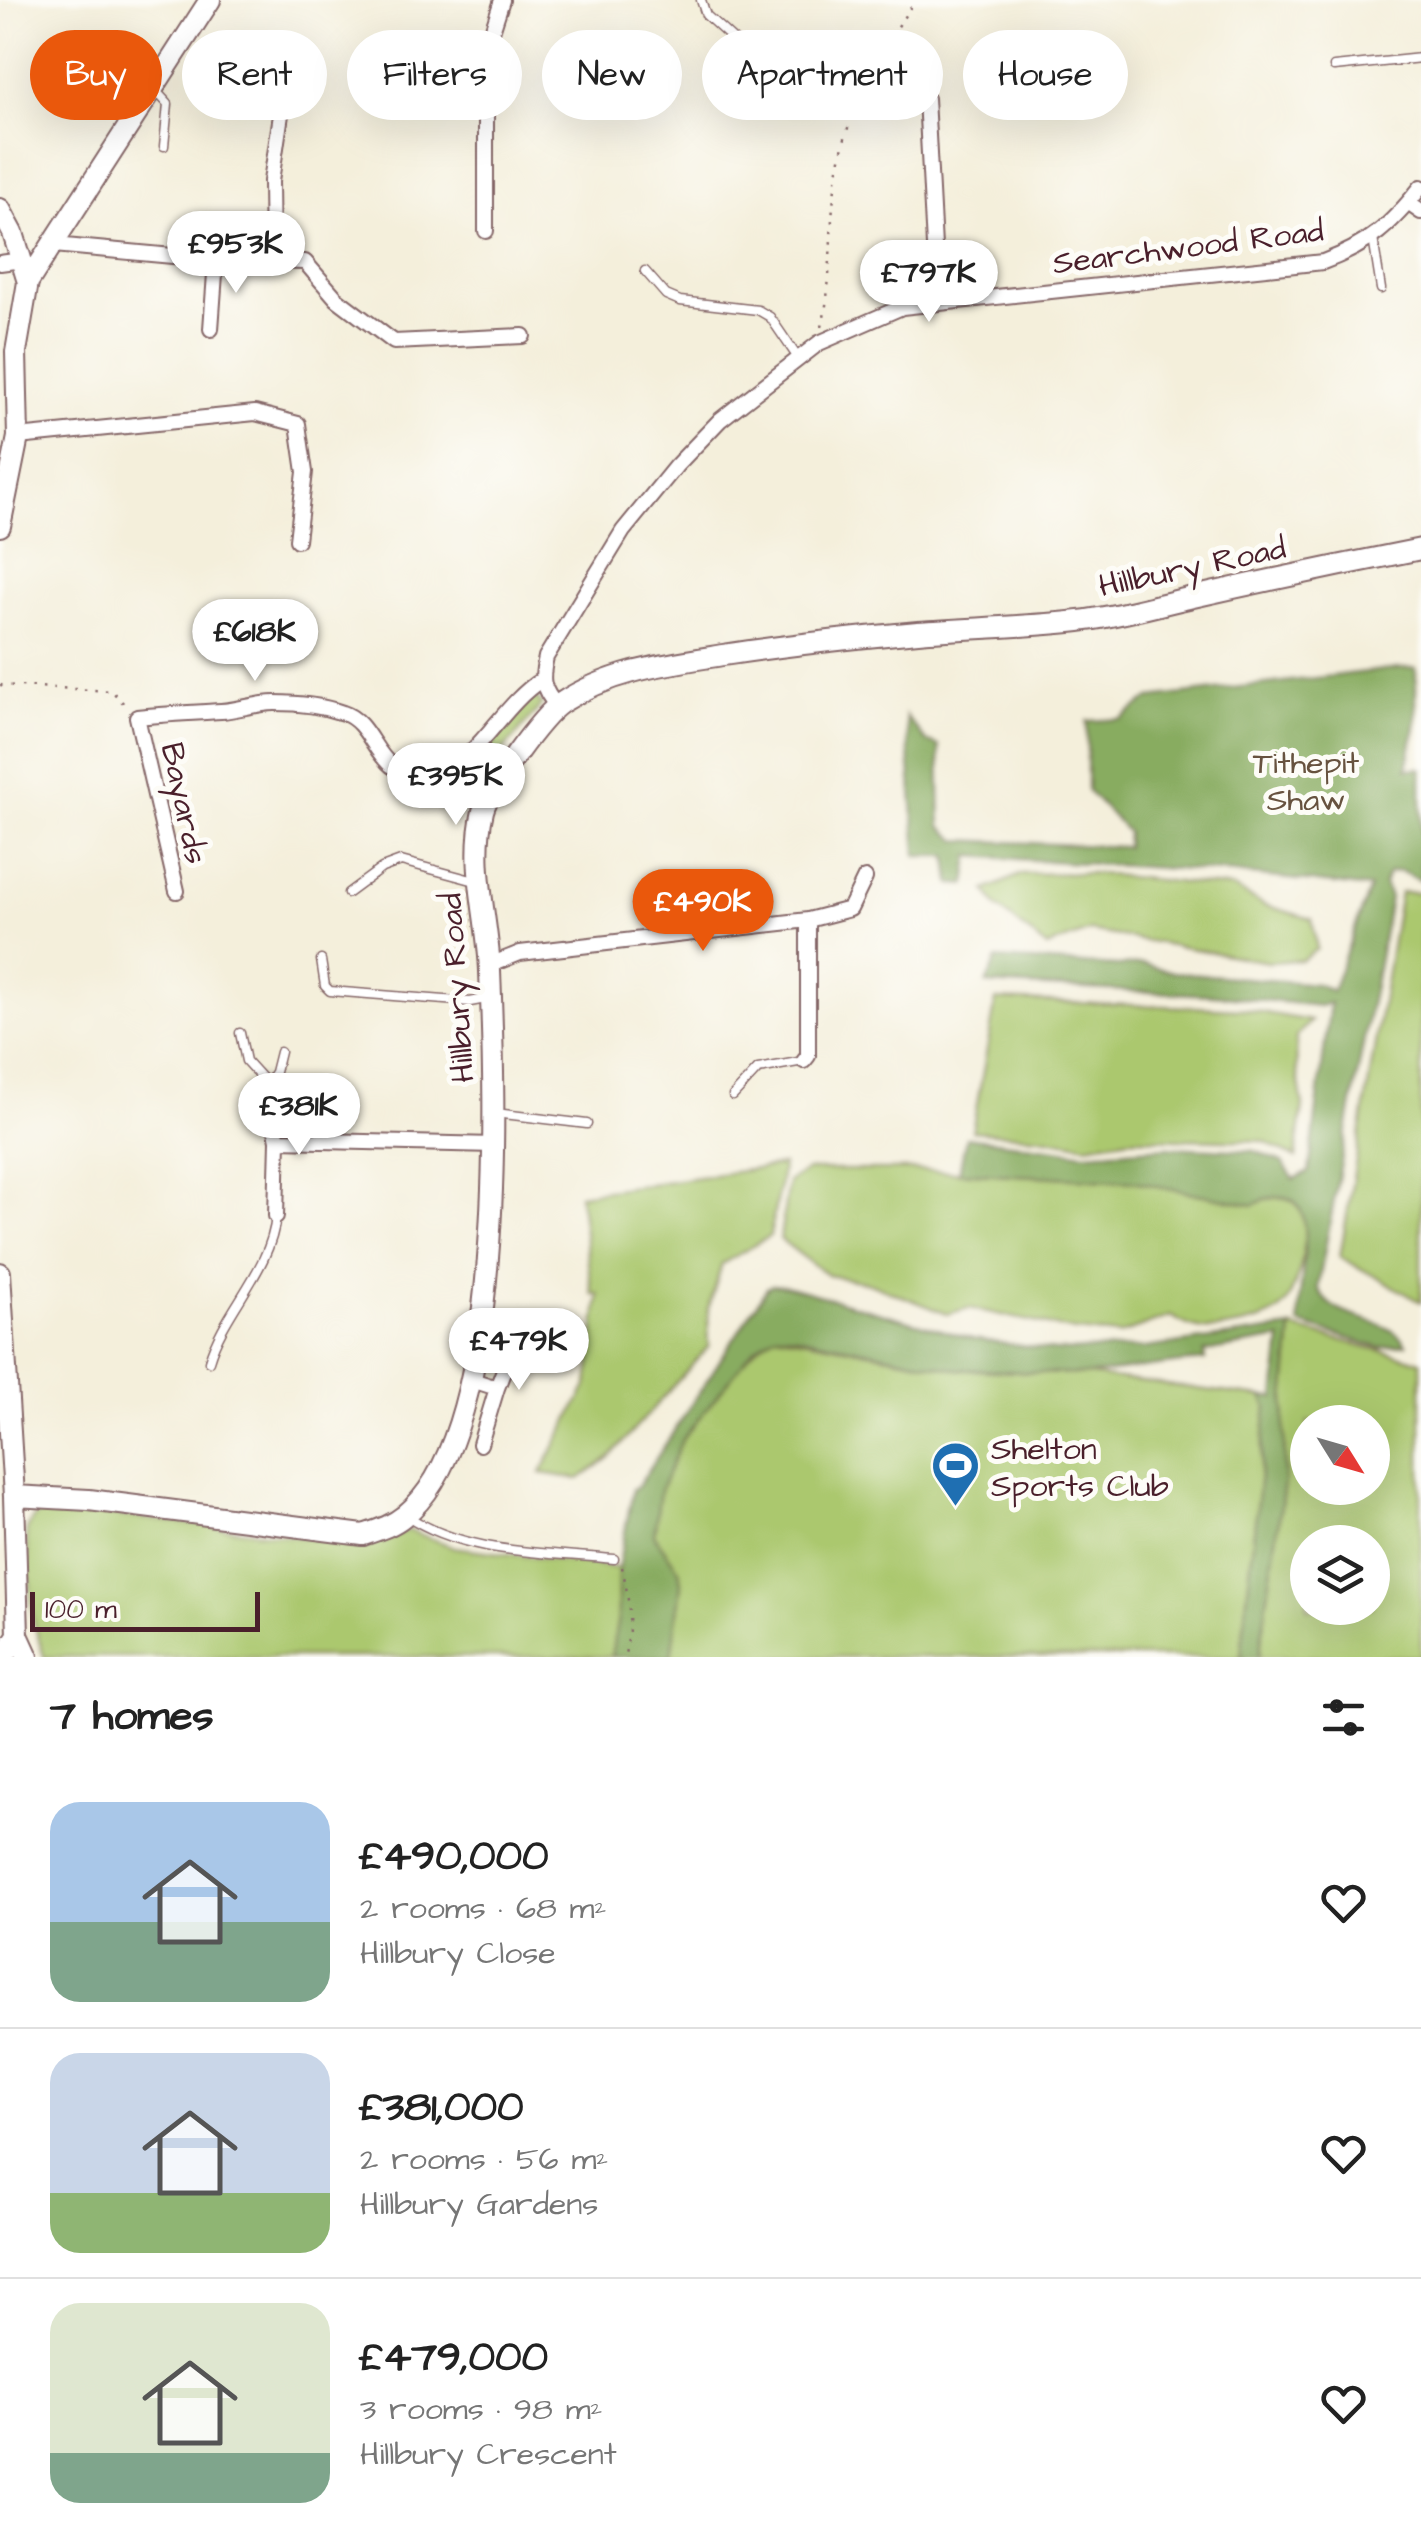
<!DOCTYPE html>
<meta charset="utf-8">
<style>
:root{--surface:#fff;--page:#f2f2f2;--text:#222;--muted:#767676;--line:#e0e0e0;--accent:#ea580c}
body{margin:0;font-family:"Architects Daughter",sans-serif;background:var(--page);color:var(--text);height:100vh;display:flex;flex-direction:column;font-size:38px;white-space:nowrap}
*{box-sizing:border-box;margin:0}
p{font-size:32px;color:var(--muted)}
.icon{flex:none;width:55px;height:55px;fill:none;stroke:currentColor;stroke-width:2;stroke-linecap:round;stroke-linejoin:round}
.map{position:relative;height:1657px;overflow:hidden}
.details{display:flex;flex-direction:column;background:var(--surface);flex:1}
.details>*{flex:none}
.guide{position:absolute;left:30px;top:30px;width:1362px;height:90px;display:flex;gap:20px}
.needle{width:65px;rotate:127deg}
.controls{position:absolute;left:1290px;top:1405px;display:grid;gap:20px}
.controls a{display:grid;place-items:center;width:100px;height:100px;border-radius:50%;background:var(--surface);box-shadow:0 10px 40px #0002;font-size:50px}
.scale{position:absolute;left:30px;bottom:25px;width:230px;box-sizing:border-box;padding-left:10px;border:5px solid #4a1f2b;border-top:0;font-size:28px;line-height:35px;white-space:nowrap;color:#4a1f2b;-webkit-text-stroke:8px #fdfcf7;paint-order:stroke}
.price{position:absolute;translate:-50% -85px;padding:0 22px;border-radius:35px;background:#fff;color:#222;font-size:32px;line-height:65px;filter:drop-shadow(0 2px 5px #0008)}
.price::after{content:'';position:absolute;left:50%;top:60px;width:30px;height:22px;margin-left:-15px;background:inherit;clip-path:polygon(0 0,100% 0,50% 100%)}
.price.selected{background:var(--accent);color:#fff}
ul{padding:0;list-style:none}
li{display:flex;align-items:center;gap:30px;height:250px;padding:0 50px}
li+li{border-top:2px solid var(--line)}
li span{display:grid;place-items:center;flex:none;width:280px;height:200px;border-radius:30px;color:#555}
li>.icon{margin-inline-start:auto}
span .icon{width:120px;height:120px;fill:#fffc;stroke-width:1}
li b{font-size:42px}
h2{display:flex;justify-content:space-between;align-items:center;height:120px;padding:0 50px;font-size:42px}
.tag{padding:0 35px;border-radius:45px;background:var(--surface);box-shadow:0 10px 40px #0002;font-size:35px;line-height:90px}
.tag.selected{background:var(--accent);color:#fff}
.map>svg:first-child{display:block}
</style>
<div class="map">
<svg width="1421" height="1657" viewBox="0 0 1421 1657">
<rect width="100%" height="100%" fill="#fdfcf7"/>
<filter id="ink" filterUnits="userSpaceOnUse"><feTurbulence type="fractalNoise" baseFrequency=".01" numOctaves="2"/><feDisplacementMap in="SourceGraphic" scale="20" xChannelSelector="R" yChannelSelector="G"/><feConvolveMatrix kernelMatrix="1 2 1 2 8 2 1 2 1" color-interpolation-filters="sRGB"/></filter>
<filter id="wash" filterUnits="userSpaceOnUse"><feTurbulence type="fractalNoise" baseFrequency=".0048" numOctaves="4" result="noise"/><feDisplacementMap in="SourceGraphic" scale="40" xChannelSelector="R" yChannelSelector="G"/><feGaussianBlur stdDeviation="2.25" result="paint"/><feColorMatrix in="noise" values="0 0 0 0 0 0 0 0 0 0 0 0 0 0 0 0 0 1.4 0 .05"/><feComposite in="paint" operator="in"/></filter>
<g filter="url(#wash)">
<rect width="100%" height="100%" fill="#f4efdb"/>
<path fill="#abc86e" stroke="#7a744c" stroke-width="2.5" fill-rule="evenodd" d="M533,695L542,704L497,758L469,808L448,783L468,767L525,698Z
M1092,873L1233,888L1264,905L1312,919L1317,949L1302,960L1268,962L1090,931L1047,947L997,907L986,890L1022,874Z
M1400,892L1421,893V1302L1340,1257Z
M996,1000L1244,1009L1311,1021L1296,1037L1297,1071L1303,1106L1296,1158L1264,1141L1131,1138L1087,1145L1041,1137L972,1131Z
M783,1165L770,1236L722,1264L708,1310L709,1346L608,1459L579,1479L541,1473L588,1384L599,1294H592L579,1194Z
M807,1170H916L1133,1181L1253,1205C1316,1174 1310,1246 1295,1283C1292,1289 1290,1300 1285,1305C1274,1318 1252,1323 1236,1326C1209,1332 1194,1331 1171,1316L1119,1335L1075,1331L969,1308L947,1314L869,1283L827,1275L780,1239L788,1182Z
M1292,1328L1421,1361V1657H1259L1284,1483L1285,1399ZM1308,1422H1372V1488H1308ZM1308,1542H1372V1608H1308Z
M776,1334L956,1369L1088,1375L1262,1397L1267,1406L1241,1657H671L681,1584L679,1570L654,1535C652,1508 663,1476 675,1452C690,1423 747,1348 776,1334Z
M50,1511L89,1512L361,1544L386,1540L409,1530L454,1547L618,1568V1618L611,1657H44L33,1620L26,1533C30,1519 35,1513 50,1511Z"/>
<path fill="#88ac61" stroke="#696646" stroke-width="2.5" d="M1399,668H1416V722L1407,769L1421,768V881L1400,871L1388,873L1384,884L1390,897L1387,915L1318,1287C1330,1324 1387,1313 1406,1344L1381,1348L1299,1324C1294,1288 1335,1164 1253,1205L1133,1181L959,1172L966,1137L1086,1153L1168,1147L1255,1151L1282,1162L1294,1179L1309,1172L1330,1003L1320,1006L1213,995L986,984L997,959L1118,966L1142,964L1173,972L1317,984L1332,991L1370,888L1224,872L970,856L966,885L951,884L948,856H917L906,716L926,741L939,746L941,826L957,840L1126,847L1127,832L1087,790V721L1121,719L1150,698Z
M772,1285L786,1286L973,1339L1056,1351L1145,1348L1292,1328L1285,1399L1284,1483L1259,1657H1241L1267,1406L1262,1397L1275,1398L1281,1339L1204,1352L1205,1360L1088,1375L956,1369L786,1334H776L754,1349L682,1440L660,1491L654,1535L679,1570L681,1584L671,1657H611L618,1618V1568L633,1489L639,1485L767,1288Z"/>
</g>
<g filter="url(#ink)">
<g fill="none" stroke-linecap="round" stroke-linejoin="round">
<defs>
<path id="lane" d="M701,0L706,15L781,83
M1334,67L1421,58
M156,91L168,104L164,146
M1373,238L1381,289
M645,271L666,295L680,301L758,310L770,317L798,358
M348,893L382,868L401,861L479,882
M321,960L325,986L330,991L470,1002L491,998
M240,1033L246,1061L267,1084
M733,1096L758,1069L804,1061
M270,1104L267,1084L275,1072L280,1052
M495,1113L587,1124
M209,1361C224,1310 271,1270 276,1216
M406,1515C465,1555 546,1552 614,1559"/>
<path id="street" d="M926,98L937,302
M1408,203L1421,212
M486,231V50L502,0
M54,245L216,260L305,262L337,299L394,342L523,336
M272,261L271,181L285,88
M0,263L22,260
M211,329L216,260
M18,437L255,413L298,424L305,472L297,540
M557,706C541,688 541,679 546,657L623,531L676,466L720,420L819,343L902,307L1323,262C1369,245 1391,225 1421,187
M177,891L137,717C165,714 193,713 221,711C239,710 257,703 275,703C296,703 323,706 343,713C377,724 374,779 424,774C432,773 440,773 447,770C482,752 504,704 541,680
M490,965L520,953L808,920L850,909L865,878
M804,1061L808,1056V920
M270,1104L278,1140L276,1216
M278,1140L496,1145
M472,1380L497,1388L505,1367L511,1329
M480,1444L497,1388"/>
<path id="secondary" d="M0,209L13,233L28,282
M0,526L18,437L16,352L28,282L210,0
M0,1273L14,1496L18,1635L28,1657
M14,1496L89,1500L363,1535C378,1530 392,1526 404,1516C508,1434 495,1096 490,971C488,918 470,865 483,811C489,788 541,717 561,703C610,671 666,664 723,655C787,645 853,638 918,632C972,628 1026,627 1079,621C1117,617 1156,605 1193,597C1269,580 1345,564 1421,549
M3,1657L18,1635"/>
</defs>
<use href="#lane" stroke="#866869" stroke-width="11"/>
<use href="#street" stroke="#866869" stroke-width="18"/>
<use href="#secondary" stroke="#866869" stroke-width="24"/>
<path stroke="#866869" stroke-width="2.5" stroke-dasharray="2.5 8" stroke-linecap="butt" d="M822,327C832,283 829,240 834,196C843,115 871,67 915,0
M0,685L112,691L125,705
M622,1567C629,1597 633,1628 624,1657"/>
<use href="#lane" stroke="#fff" stroke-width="8"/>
<use href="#street" stroke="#fff" stroke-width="14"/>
<use href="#secondary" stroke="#fff" stroke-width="20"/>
</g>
</g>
<defs>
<symbol id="stadium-pin" viewBox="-11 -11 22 30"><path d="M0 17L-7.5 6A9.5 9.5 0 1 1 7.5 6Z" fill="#1f6fb2" stroke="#fdfcf7"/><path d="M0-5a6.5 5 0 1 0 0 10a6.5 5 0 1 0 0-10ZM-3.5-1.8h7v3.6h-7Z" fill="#fff"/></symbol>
</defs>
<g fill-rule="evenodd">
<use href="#stadium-pin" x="928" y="1438" width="55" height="75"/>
</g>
<g text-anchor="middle" stroke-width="10" stroke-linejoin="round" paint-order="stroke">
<g font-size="32" fill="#4a1f2b" stroke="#fdfcf7">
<text transform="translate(1188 246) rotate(-7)" y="11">Searchwood Road</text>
<text transform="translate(1192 566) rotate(-12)" y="11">Hillbury Road</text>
<text transform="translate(185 803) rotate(78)" y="11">Bayards</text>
<text transform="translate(456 988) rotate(-94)" y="11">Hillbury Road</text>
</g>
<g font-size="32" fill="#67523f" stroke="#fdfcf7">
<text x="1306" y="773">Tithepit<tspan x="1306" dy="37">Shaw</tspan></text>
</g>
<g font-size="32" fill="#4a1f2b" stroke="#fdfcf7" text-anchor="start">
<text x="991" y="1459">Shelton<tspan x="991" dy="37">Sports Club</tspan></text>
</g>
</g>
</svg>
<div class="controls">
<a><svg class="needle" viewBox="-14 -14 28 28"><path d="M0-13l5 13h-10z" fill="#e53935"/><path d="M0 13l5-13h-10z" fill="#767676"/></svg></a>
<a><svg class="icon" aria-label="layers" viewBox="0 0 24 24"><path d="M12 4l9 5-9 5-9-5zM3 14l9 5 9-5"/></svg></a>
</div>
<div class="scale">100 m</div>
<b class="price" style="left:236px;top:296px">£953K</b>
<b class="price" style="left:929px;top:325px">£797K</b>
<b class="price" style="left:255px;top:684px">£618K</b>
<b class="price" style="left:456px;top:828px">£395K</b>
<b class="price selected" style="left:703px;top:954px">£490K</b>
<b class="price" style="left:299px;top:1158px">£381K</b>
<b class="price" style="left:519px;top:1393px">£479K</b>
<div class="guide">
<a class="tag selected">Buy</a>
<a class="tag">Rent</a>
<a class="tag">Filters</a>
<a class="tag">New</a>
<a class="tag">Apartment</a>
<a class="tag">House</a>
</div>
</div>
<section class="details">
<h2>7 homes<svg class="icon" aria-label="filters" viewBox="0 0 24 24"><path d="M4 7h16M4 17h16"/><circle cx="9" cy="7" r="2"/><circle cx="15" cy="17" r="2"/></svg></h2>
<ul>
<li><span style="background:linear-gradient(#a9c7e8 60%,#7fa58c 0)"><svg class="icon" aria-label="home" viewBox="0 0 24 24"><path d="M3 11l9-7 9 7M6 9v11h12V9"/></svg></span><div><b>£490,000</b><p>2 rooms · 68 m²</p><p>Hillbury Close</p></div><svg class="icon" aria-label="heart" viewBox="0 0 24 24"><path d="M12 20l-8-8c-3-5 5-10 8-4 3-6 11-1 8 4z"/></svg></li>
<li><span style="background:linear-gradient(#c9d6e8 70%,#8fb573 0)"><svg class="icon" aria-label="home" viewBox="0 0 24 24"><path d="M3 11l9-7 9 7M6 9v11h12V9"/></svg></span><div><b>£381,000</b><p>2 rooms · 56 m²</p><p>Hillbury Gardens</p></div><svg class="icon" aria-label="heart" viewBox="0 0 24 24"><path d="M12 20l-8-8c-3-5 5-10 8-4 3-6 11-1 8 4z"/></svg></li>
<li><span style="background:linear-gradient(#dfe7d0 75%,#7fa58c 0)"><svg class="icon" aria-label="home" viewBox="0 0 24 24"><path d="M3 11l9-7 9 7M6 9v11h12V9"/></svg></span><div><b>£479,000</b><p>3 rooms · 98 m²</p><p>Hillbury Crescent</p></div><svg class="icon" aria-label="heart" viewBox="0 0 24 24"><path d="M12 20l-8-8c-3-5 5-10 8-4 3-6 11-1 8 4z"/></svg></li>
</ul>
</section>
